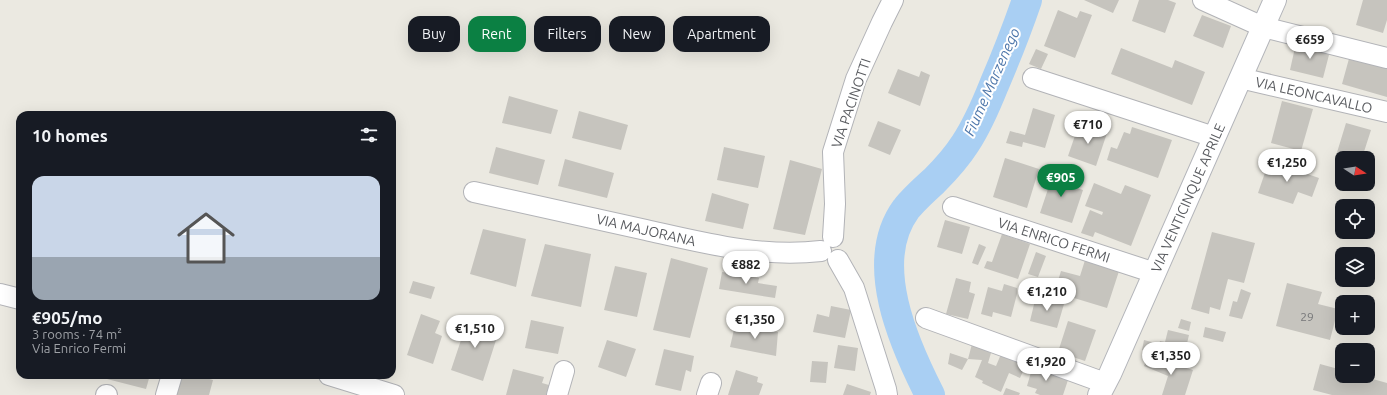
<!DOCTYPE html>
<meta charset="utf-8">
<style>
:root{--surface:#171b24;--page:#242831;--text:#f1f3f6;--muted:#9ea1a6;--line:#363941;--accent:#0b8043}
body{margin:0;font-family:Ubuntu,sans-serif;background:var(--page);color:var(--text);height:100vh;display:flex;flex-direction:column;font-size:15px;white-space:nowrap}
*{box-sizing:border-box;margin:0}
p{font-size:13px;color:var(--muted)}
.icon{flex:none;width:22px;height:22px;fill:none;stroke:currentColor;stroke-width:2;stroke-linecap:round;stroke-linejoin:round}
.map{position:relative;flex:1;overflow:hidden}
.details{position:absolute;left:16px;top:111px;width:380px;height:268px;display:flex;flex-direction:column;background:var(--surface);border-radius:12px;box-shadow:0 4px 16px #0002}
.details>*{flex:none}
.banner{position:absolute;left:408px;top:16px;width:380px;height:36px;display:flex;gap:8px}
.needle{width:26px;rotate:102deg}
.buttons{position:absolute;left:1335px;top:151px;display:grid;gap:8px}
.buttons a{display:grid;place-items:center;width:40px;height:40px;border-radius:8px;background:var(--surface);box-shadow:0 4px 16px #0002;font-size:20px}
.price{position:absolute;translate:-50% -34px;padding:0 9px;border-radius:14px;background:#fff;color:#222;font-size:13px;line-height:26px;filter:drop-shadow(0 1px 2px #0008)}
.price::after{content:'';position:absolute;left:50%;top:24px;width:12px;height:9px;margin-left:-6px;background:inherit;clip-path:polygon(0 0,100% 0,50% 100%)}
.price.active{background:var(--accent);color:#fff}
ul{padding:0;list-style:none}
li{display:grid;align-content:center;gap:8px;height:212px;padding:0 16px}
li+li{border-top:1px solid var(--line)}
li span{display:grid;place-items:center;height:124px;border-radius:12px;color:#555}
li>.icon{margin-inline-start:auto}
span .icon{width:72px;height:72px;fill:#fffc;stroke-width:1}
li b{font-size:17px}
h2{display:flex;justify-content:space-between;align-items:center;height:48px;padding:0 16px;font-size:17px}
.chip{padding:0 14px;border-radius:12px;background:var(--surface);box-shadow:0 4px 16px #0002;font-size:14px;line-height:36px}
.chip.active{background:var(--accent);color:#fff}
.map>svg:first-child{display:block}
</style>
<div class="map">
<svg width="1387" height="395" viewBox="0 0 1387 395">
<rect width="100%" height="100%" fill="#ebe9e1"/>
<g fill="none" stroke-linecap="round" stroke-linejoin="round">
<path stroke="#a9cff3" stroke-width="30" d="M930,395C904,344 867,262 906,209C914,199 924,190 934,181C945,170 956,158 965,144C977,126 986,105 994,85C1006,57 1017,29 1027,0"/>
</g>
<path fill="#c6c4be" d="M1084,0H1119L1113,13Z
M1139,0H1168L1176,3L1165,33L1132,21Z
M1363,0H1387V20L1383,33L1356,25Z
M1058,10L1077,18L1080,11L1092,15L1075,58L1044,46Z
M1202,15L1231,26L1223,48L1193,36Z
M1296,43L1330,51L1323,78L1290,70Z
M1121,48L1172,68L1175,60L1205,72L1192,105L1111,74Z
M1036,49L1048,54L1041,69L1029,64Z
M1350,55L1387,65V97L1342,84Z
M898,69L919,77L921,71L930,75L920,106L888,93Z
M509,96L558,110L551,134L502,123Z
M1282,101L1313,109L1301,151L1271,143Z
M1033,108L1055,115L1045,148L1023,142L1022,147L1006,143L1010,131L1025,135Z
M579,111L628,125L621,150L572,138Z
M878,121L901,130L890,155L868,146Z
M1346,123L1371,130L1362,158H1342V161L1335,159Z
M1079,124L1107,133L1096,166L1068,156Z
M1132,127L1172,140L1158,178L1107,160L1111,147L1117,149L1124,132L1130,134Z
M496,147L545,160L538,185L489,173Z
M724,147L765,156L758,188L717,180Z
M1005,158L1039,169L1027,208L993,197Z
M565,159L614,173L607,198L558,186Z
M790,160L822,169L805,235L773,229Z
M1269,161L1319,178L1312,197L1298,192L1293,204L1258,193Z
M1056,165L1068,169L1063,184L1083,190L1072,223L1040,213Z
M1094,183L1121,194L1125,185L1151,195L1131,246L1095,232L1093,237L1081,233L1090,210L1102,215L1103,212L1085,206Z
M712,193L749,204L743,229L705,221Z
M945,220L970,227L962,254L937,247Z
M483,229L526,239L516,287L470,274Z
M1212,232L1255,243L1244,283L1228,279L1220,310L1210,307L1209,314L1191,309Z
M1002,234L1030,244L1018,279L984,268L987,261L992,262Z
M545,244L591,254L581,307L531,296Z
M979,244L986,247L978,265L972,263Z
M1036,252L1046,256L1038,277L1028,274Z
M1086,257L1120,268L1107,308L1074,298L1075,293L1056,287L1061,271L1080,276Z
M671,258L708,268L690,338L653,330Z
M615,266L647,273L637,317L604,310Z
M722,272L759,278L758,283L777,286L775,298L719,289Z
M956,278L971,282L969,292L975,294L968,319L946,314Z
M413,281L435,287L431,299L409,293Z
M1287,283L1322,292L1318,304L1338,309L1330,340L1276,326Z
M1004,284L1017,288V294L1011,317L993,312L992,317L981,314L988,287L1002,291Z
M1241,289L1251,293L1242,319L1229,316L1233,301L1237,302Z
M1036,296L1064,304L1057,328L1030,321Z
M831,306L851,310L845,338L813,332L817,314L829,317Z
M421,314L440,321L435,333L442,336L433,364L407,355Z
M469,316L495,324L491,335L497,337L483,381L451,370Z
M1181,319L1191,322L1189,331L1178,328Z
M531,320L564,327L558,354L525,348Z
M1068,321L1096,330L1085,361L1058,352Z
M735,325L778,332L776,356L730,347Z
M1205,327L1226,332L1223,342L1203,337Z
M1168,330L1189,335L1185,352L1180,351L1178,359L1142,350L1144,340L1159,344L1160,341L1165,342Z
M607,340L636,349L626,377L598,367Z
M972,344L991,353L988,363L996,366L1004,347L1029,358L1020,378L1009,373L1001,392L982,383L983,381L975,377L982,360L968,359Z
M838,345L858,348L855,371L834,368Z
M664,349L694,356L691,372L686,370L681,391L655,385Z
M950,353L968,359L962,370L948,364Z
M1148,356L1193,370L1185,395H1162L1168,376L1144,366Z
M812,361L828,362L826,383L810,382Z
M1034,362L1043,365L1042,372L1068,380L1063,395H1040L1035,393L1037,389L1027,386Z
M1320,364L1342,370V376H1362L1387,383V395H1332L1313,390Z
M513,369L544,377L542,383L549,385L546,395H506Z
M736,370L758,377L757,382L763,384L759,395H728Z
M104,375H150L146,389L103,378Z
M180,375H195L213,380L209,395H175Z
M847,384L871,392L870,395H843Z
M1006,388L1020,393L1019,395H1003Z"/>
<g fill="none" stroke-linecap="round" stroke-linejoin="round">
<defs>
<path id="minor" d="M1203,0L1263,27L1387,58
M1033,78L1214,137
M1240,78L1387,112
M474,192C531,205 589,217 646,230C704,243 761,258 821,251
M953,207L1155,273
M833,237L835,204L833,152L856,79L882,22L893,0
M838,260L854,288L886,389L887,395
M0,294L20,299
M926,318L1105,383
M329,375L394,395
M106,395H107
M166,395L172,375
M557,395L564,371
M707,395L711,383"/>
<path id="secondary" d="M1099,395L1110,374L1275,0"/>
</defs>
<use href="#minor" stroke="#b2b3b7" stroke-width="22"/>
<use href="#secondary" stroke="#b3b5ba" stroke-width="24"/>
<use href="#minor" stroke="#fff" stroke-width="20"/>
<use href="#secondary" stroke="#fff" stroke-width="22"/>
</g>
<g text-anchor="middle" stroke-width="4" stroke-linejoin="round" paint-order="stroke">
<g font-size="12" fill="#757678">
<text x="1307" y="321">29</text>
</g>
<g font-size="14" fill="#5a5c60" stroke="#fff">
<text transform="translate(1314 95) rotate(13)" y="5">VIA LEONCAVALLO</text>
<text transform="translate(851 103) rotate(-71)" y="5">VIA PACINOTTI</text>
<text transform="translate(1188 198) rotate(-66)" y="5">VIA VENTICINQUE APRILE</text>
<text transform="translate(646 230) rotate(13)" y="5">VIA MAJORANA</text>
<text transform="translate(1054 240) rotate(18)" y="5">VIA ENRICO FERMI</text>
</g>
<g font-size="15" font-style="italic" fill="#4d76aa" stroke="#fff">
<text transform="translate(992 82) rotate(-66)" y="5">Fiume Marzenego</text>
</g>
</g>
</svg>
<div class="buttons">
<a><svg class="needle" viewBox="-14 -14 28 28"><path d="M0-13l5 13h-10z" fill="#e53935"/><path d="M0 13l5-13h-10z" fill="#9ea1a6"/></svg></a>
<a><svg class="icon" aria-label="locate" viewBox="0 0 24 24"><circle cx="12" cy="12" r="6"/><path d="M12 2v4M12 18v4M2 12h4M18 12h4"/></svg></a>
<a><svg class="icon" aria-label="layers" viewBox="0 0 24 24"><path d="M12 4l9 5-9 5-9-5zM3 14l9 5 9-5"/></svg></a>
<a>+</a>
<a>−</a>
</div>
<b class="price" style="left:1310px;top:60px">€659</b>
<b class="price" style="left:1088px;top:145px">€710</b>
<b class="price" style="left:1287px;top:183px">€1,250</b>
<b class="price active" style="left:1061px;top:198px">€905</b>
<b class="price" style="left:746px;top:285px">€882</b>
<b class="price" style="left:1047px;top:312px">€1,210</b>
<b class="price" style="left:755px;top:340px">€1,350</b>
<b class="price" style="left:475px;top:349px">€1,510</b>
<b class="price" style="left:1171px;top:376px">€1,350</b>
<b class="price" style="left:1046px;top:382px">€1,920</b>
<div class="banner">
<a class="chip">Buy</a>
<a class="chip active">Rent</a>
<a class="chip">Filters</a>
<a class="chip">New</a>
<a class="chip">Apartment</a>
</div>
<section class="details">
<h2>10 homes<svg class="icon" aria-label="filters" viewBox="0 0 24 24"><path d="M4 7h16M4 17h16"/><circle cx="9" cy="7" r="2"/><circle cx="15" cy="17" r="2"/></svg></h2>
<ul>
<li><span style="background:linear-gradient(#c9d6e8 65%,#9aa5b1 0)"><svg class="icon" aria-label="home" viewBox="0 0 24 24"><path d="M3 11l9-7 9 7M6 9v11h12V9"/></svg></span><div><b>€905/mo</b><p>3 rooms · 74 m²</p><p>Via Enrico Fermi</p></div></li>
</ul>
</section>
</div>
